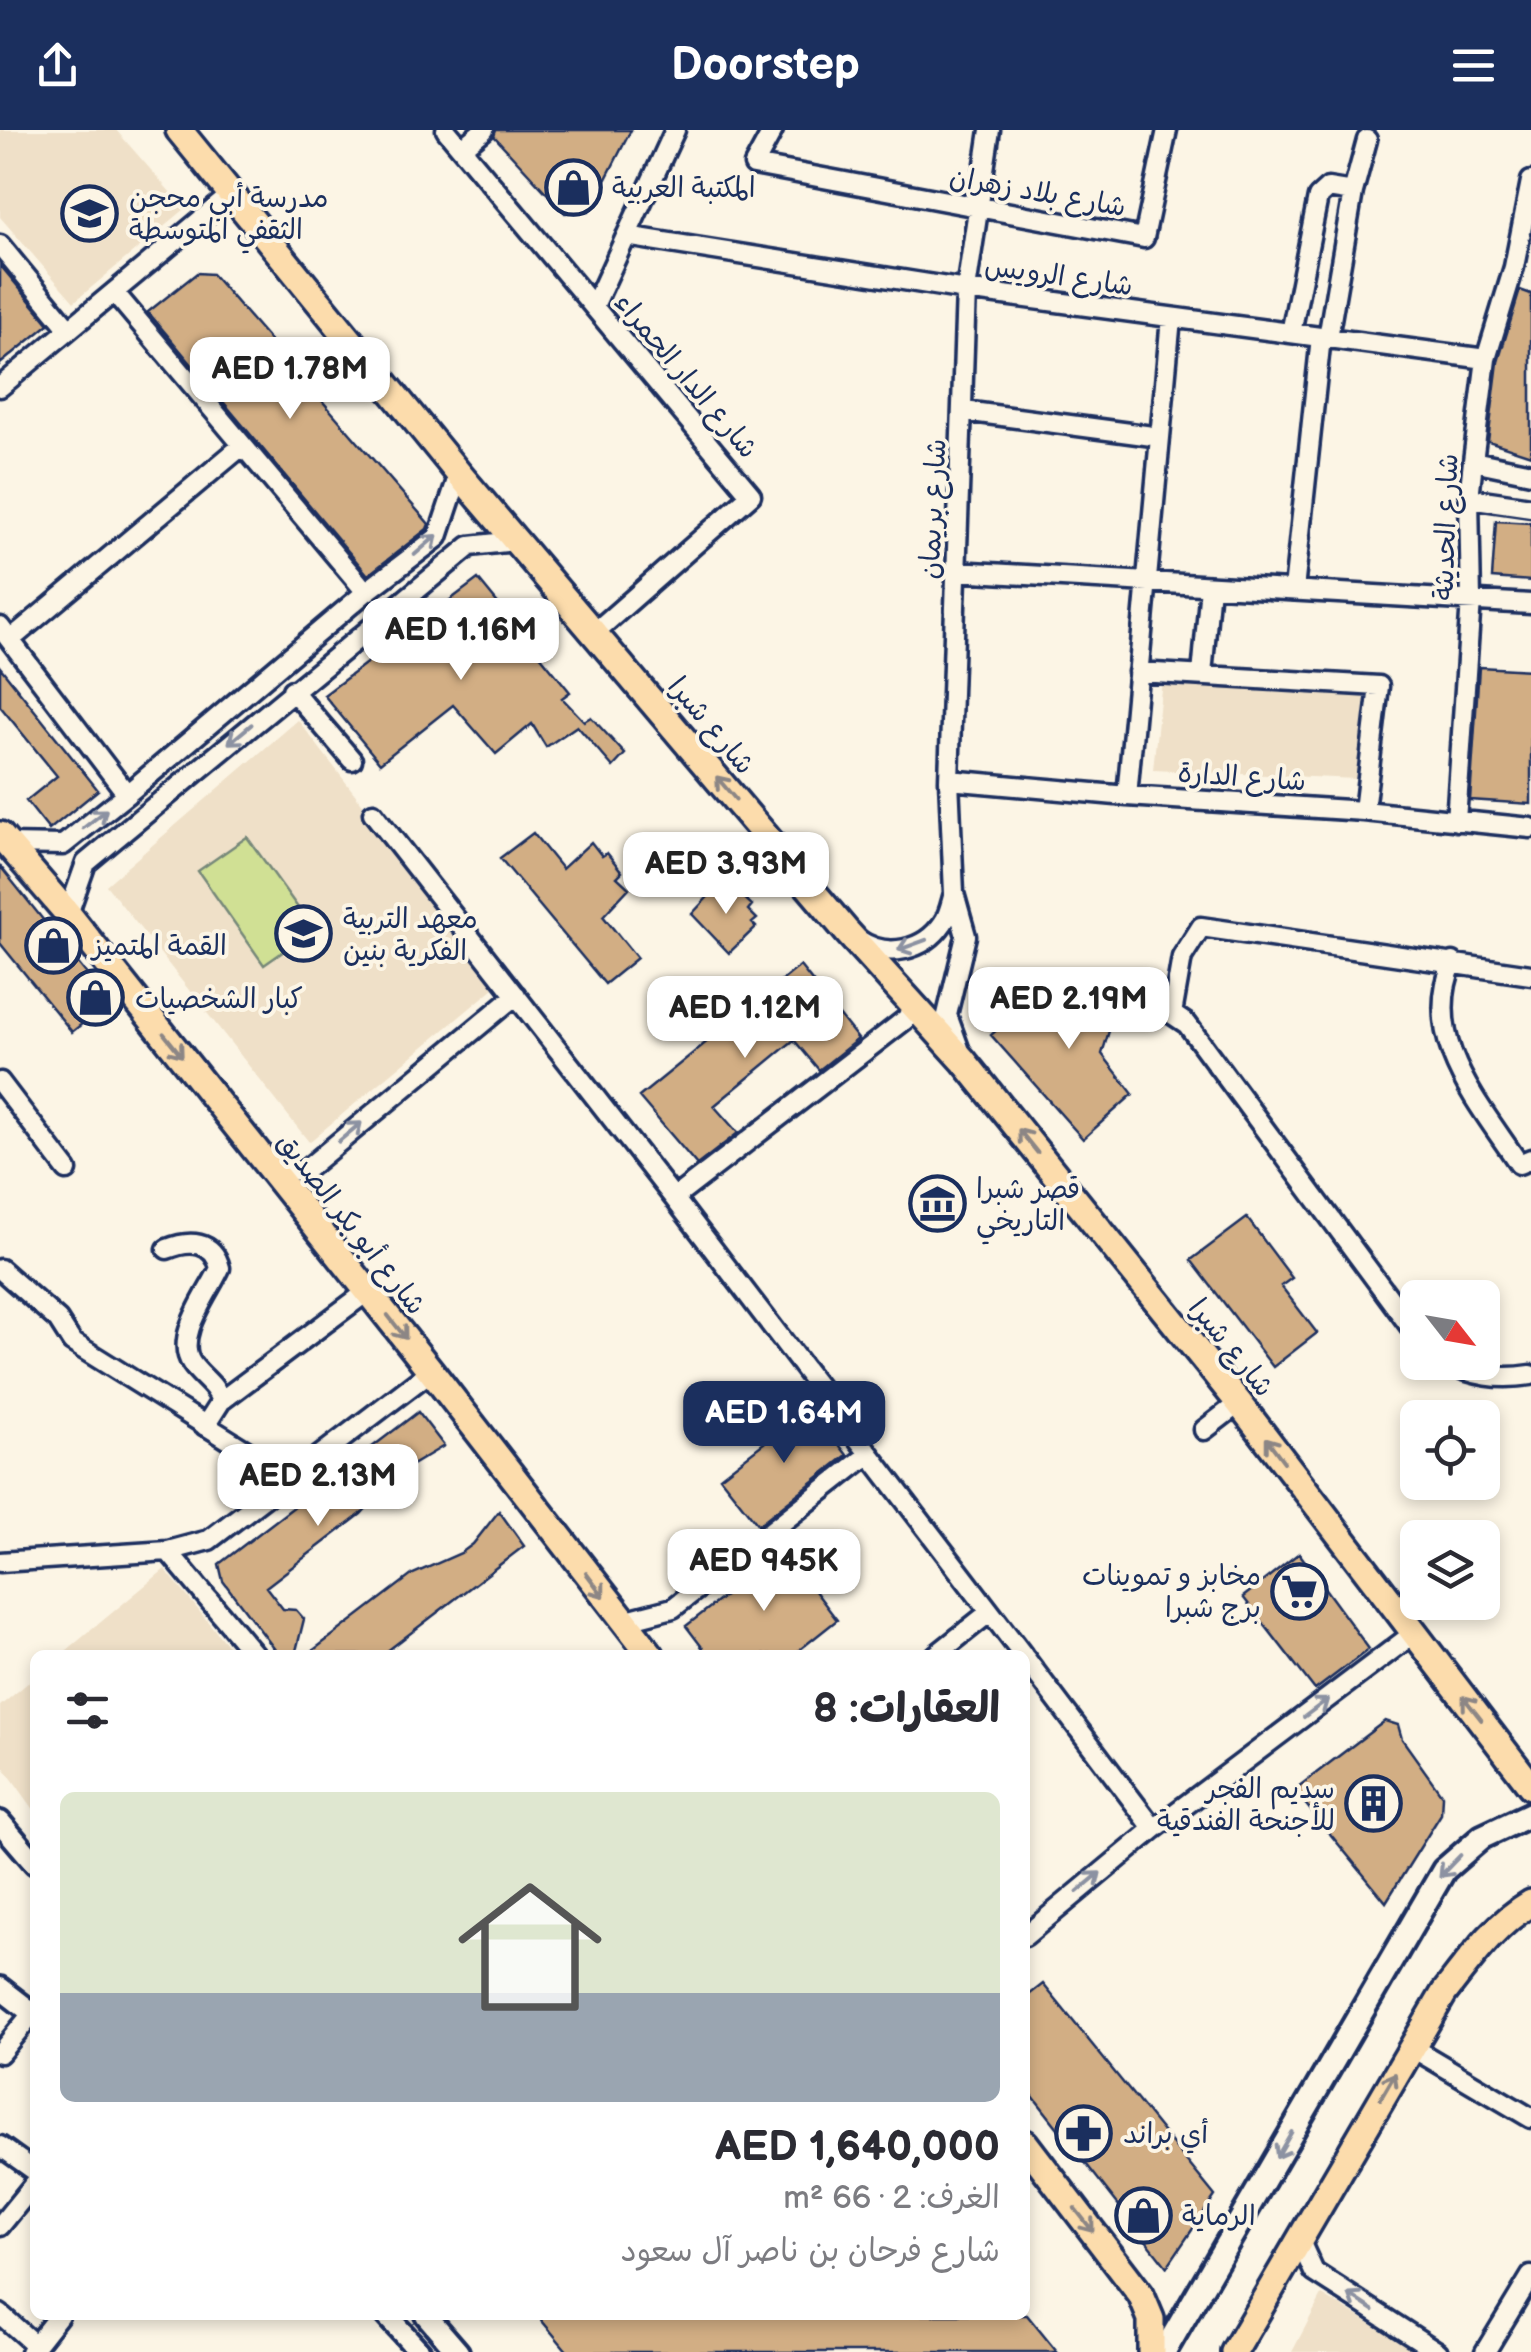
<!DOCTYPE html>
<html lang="ar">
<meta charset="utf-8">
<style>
:root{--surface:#fff;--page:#f7f7f7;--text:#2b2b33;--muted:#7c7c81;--accent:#1b2f5e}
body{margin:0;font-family:"Balsamiq Sans","Playpen Sans Arabic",sans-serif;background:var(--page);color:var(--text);direction:rtl;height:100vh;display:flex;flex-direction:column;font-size:38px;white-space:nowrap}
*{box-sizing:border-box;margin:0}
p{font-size:32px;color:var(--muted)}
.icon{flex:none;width:55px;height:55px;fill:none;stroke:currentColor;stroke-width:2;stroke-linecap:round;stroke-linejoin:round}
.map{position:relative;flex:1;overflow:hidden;direction:ltr}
.side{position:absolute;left:30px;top:1520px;width:1000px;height:670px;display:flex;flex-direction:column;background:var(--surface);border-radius:15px;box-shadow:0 5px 15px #0003;direction:rtl}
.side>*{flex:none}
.needle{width:65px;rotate:121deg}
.tools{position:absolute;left:1400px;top:1150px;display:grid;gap:20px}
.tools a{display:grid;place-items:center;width:100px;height:100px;border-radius:15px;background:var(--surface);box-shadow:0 5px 15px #0003;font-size:50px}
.price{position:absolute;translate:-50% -85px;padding:0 22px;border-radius:20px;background:#fff;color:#222;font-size:32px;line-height:65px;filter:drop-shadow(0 2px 5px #0008)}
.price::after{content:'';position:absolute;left:50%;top:60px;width:30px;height:22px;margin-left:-15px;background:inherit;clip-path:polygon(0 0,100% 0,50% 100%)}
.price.on{background:var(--accent);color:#fff}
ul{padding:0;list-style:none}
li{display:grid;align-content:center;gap:20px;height:530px;padding:0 30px}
li span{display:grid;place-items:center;height:310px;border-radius:15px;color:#555}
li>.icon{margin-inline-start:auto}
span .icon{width:180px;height:180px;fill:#fffc;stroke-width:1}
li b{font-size:42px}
h2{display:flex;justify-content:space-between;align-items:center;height:120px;padding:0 30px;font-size:42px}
header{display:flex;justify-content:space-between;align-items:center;height:130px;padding:0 30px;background:var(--accent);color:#fff;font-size:45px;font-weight:700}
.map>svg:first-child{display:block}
</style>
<header><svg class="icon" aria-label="menu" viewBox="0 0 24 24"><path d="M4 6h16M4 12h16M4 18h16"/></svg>Doorstep<svg class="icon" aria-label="share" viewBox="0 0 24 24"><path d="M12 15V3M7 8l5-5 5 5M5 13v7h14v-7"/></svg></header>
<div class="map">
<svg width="1531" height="2222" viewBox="0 0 1531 2222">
<rect width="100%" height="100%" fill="#fcf5e5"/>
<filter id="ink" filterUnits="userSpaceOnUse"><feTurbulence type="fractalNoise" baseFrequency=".01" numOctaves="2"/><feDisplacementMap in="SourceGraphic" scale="20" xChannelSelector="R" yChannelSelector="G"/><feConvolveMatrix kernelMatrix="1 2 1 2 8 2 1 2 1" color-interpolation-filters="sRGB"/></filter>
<g filter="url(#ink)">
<path fill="#efe0c8" d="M0,0H116L185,79L74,172L0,87Z
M1162,549L1358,561L1366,571L1361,645L1357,649L1153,640Z
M298,590L500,853L309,1012L106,755Z
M165,1439L235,1525H61Z
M35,1547V1681L0,1632V1576Z
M1322,2165L1419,2222H1292Z"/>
<path fill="#d0e094" stroke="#768879" stroke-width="2.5" d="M247,707L314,800L264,835L198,741Z"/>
<path fill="#d2ae84" stroke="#1b2f5e" stroke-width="2.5" d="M496,0H631L589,82L565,83L494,6Z
M0,135L49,194L0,234Z
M197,143L212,144L429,394L427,399L368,445L148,182Z
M1520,160L1531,164V325L1488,311L1498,232Z
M1496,391L1531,393V451L1492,448Z
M478,449L570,562L562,568L584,591L591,587L625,624L613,637L577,596L546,617L532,594L496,624L453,575L380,633L324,565Z
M0,537L98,660L49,700L26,671L57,646L0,576Z
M1479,537L1531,540V674L1470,670Z
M533,703L562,739L591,712L602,726L607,723L622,742L617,747L629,758L603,786L637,828L605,854L500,728Z
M0,736L109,872L72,902L0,813Z
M720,754L733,766L737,761L752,775L748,780L757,789L752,793L756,797L729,823L692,784Z
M800,836L858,909L819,940L794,910L714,976L738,1003L697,1035L639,967Z
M1074,841L1116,854L1106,889L1112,891L1102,924L1133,964L1083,1009L991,905L1040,861L1063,882Z
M1247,1088L1292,1148L1281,1156L1317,1203L1273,1237L1191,1130Z
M810,1277L847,1325L758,1395L720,1347Z
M418,1282L444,1316L397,1344L361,1384L266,1457L283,1479L296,1480L304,1489L295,1525H279L223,1451L219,1434Z
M499,1381L524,1416L382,1525H307L413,1444L461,1423L473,1414Z
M784,1420L837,1490L793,1525H708L686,1496Z
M1299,1423L1369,1519L1315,1560L1243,1467Z
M1385,1591L1398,1595L1402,1609L1442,1665L1441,1684L1386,1772L1294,1660Z
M1043,1854L1215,2066L1167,2137L1025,1956V1868Z
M537,2185H1027L1057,2222H568Z"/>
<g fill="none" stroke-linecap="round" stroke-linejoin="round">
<defs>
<path id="minor" d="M446,0L751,365L594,503
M773,0L754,35L1144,108L1167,0
M462,18L484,0
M626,106L966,160L1486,229
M0,115L69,199
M114,162L366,462
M594,176L675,0
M1291,203L1318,67L1328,58L1353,62
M1328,208L1353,62L1367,10
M0,257L233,63
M964,281L1160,307
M1473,331L1531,343
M1469,368L1531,377
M956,441L1531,474
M1294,460L1321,207
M0,497L127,664
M10,510L242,316
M1138,542L1379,556L1364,681
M1202,545L1210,456
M292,560L352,630
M949,650L1127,666L1364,681L1531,698
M1127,666L1171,188
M373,683L674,1068L1023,1525
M1456,691L1471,470L1469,368L1473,331L1486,229L1514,137L1531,51
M7,714L63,715L127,664L366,462L438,407L459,344
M68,784L86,733L470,416L515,411
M859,810C887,829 924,821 943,793C949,785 951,773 954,763
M1453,832C1420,909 1479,973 1519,1034L1531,1029
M960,921L947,885L966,806L954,763L949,650L966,160L990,0
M0,952L67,1040
M267,1034L303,1042L516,865
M674,1068L919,879
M167,1119C189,1110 213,1110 220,1138C209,1163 173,1207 192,1234C202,1248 215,1254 221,1271L205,1296
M0,1139L58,1190L72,1212L290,1348
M1418,1207L1187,894L1172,884L1182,827L1201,797L1531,845
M1444,1232C1475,1246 1498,1250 1531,1245
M221,1271L368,1161
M1204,1300L1239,1273
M168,1421L255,1525
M0,1432L168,1421L209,1410L431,1241
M623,1491L673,1478L868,1325
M936,1525L990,1482
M1025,1528L1154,1699
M1025,1806L1154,1699L1413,1504
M1411,1917L1531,1988
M0,1923L35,1880
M0,2016L35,2041
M0,2096L35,2053
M1299,2109L1314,2142L1438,2222
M0,2184L35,2215
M30,2222L59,2185
M1485,2222L1531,2146"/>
<path id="tertiary" d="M0,1692L35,1733
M0,1858L35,1885
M386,2185L420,2222
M426,2185L458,2222"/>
<path id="secondary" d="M1164,2222L1444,1740L1482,1707L1531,1684"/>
<path id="primary" d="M179,0L459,344L847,802L963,930L1239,1273L1531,1656
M0,705L68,784L431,1241L651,1525
M1025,2013L1141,2165L1151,2189V2222
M1234,2222L1444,1863C1470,1830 1495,1794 1531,1773"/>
</defs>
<use href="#minor" stroke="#1b2f5e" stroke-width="25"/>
<use href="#tertiary" stroke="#1b2f5e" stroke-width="28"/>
<use href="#secondary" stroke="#1b2f5e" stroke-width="30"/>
<use href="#primary" stroke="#1b2f5e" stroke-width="32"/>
<use href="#minor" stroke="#fcf5e5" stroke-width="18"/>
<use href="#tertiary" stroke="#fcf5e5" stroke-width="20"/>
<use href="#secondary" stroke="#fcf5e5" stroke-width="22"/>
<use href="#primary" stroke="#fcdcac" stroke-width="25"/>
</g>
<defs><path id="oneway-shaft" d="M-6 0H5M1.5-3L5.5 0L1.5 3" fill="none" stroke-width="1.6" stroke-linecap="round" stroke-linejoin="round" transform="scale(2.5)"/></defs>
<g stroke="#8c92a2">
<use href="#oneway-shaft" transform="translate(426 415) rotate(-41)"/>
<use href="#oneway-shaft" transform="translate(240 604) rotate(140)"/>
<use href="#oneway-shaft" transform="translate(95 689) rotate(-38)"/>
<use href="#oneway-shaft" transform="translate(912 815) rotate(160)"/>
<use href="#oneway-shaft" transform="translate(350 1002) rotate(-40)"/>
<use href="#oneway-shaft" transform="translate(1316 1578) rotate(-37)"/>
<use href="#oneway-shaft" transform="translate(1450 1736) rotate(134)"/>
<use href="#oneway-shaft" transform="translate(1089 1752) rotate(-40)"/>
<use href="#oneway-shaft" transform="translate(1284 2015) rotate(120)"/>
<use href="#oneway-shaft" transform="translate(1361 2172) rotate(-147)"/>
</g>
<g stroke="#8c8685">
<use href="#oneway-shaft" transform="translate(726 658) rotate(-130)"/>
<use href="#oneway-shaft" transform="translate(173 915) rotate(51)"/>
<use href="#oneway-shaft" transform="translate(1028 1011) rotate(-129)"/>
<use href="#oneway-shaft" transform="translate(397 1197) rotate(52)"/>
<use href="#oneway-shaft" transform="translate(1275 1320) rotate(-127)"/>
<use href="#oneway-shaft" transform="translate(595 1455) rotate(53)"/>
<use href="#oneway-shaft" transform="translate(1472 1578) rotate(-128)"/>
<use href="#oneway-shaft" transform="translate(1388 1956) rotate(-60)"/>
<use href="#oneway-shaft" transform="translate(1084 2090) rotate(52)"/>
</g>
</g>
<defs>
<symbol id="shop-ring" viewBox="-11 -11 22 22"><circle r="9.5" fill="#fcf5e5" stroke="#1b2f5e" stroke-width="1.5"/><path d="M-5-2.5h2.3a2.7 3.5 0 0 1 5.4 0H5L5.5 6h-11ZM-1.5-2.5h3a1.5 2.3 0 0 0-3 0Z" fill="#1b2f5e"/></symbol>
<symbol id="school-ring" viewBox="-11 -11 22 22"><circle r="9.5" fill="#fcf5e5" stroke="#1b2f5e" stroke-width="1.5"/><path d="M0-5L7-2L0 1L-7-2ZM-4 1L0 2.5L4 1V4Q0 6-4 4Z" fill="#1b2f5e"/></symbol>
<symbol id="museum-ring" viewBox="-11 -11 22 22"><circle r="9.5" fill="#fcf5e5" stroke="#1b2f5e" stroke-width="1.5"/><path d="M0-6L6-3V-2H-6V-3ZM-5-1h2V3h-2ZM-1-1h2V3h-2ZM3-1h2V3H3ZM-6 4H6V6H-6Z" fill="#1b2f5e"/></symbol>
<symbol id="supermarket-ring" viewBox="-11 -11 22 22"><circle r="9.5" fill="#fcf5e5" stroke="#1b2f5e" stroke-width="1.5"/><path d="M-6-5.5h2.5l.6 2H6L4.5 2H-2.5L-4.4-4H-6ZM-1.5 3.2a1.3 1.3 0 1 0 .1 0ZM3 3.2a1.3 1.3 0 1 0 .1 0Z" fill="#1b2f5e"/></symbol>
<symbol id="building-ring" viewBox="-11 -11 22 22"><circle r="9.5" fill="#fcf5e5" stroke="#1b2f5e" stroke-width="1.5"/><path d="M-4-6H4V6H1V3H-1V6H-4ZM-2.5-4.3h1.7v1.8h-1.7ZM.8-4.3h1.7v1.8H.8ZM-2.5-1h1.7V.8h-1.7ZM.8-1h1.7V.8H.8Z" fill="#1b2f5e"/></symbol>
<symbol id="pharmacy-ring" viewBox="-11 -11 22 22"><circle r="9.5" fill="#fcf5e5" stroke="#1b2f5e" stroke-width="1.5"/><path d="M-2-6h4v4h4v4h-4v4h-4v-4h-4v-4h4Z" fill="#1b2f5e"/></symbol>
</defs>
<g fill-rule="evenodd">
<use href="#shop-ring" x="542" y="26" width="63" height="63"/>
<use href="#school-ring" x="58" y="52" width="63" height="63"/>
<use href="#school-ring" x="272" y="772" width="63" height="63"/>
<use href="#shop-ring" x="22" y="784" width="63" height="63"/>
<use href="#shop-ring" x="64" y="836" width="63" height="63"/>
<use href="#museum-ring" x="906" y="1042" width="63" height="63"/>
<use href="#supermarket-ring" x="1268" y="1430" width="63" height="63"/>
<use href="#building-ring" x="1342" y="1642" width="63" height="63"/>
<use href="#pharmacy-ring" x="1052" y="1972" width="63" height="63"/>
<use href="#shop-ring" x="1112" y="2054" width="63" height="63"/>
</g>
<g text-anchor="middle" stroke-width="8" stroke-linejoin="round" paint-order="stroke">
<g font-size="28" fill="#1b2f5e" stroke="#fcf5e5" text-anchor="start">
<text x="612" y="67">المكتبة العربية</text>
<text x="129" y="77">مدرسة أبي محجن<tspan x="129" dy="32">الثقفي المتوسطة</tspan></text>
<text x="343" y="798">معهد التربية<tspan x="343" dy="32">الفكرية بنين</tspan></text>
<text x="92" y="825">القمة المتميز</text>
<text x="135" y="878">كبار الشخصيات</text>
<text x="976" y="1068">قصر شبرا<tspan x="976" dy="32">التاريخي</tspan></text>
<text x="1261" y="1455" text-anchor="end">مخابز و تموينات<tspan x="1261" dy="32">برج شبرا</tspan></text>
<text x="1335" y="1668" text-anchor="end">سديم الفجر<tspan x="1335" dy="32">للأجنحة الفندقية</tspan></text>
<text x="1123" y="2013">أي براند</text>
<text x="1182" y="2095">الرماية</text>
</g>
<g font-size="28" fill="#1b2f5e" stroke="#fcf5e5">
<text transform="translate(1038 61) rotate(10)" y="10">شارع بلاد زهران</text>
<text transform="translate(1059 145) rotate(8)" y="10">شارع الرويس</text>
<text transform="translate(687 245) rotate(50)" y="10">شارع الدار الحمراء</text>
<text transform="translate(932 379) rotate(-87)" y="10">شارع بريمان</text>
<text transform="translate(1445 397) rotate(-88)" y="10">شارع الحديثة</text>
<text transform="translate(712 595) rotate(50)" y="10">شارع شبرا</text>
<text transform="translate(1242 646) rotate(4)" y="10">شارع الدارة</text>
<text transform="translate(352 1093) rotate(52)" y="10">شارع أبو بكر الصديق</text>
<text transform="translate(1232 1217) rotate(51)" y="10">شارع شبرا</text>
</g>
</g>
</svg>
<div class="tools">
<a><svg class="needle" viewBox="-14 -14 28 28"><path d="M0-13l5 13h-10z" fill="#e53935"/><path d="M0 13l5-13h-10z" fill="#7c7c81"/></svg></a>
<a><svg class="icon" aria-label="locate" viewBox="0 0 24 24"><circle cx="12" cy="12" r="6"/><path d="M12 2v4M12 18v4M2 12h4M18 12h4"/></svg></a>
<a><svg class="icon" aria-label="layers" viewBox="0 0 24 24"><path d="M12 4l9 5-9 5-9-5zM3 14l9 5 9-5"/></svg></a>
</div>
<b class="price" style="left:290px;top:292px">AED 1.78M</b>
<b class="price" style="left:461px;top:553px">AED 1.16M</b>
<b class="price" style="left:726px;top:787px">AED 3.93M</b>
<b class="price" style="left:1069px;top:922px">AED 2.19M</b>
<b class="price" style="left:745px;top:931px">AED 1.12M</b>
<b class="price on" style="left:784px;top:1336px">AED 1.64M</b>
<b class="price" style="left:318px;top:1399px">AED 2.13M</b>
<b class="price" style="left:764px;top:1484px">AED 945K</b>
<section class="side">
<h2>العقارات: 8<svg class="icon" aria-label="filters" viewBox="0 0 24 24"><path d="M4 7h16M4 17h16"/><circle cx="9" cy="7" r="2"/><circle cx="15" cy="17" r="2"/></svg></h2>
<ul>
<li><span style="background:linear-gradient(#dfe7d0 65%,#9aa5b1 0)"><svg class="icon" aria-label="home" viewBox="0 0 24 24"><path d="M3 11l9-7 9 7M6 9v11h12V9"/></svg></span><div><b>AED 1,640,000</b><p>الغرف: 2 · 66 m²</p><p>شارع فرحان بن ناصر آل سعود</p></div></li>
</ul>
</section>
</div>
